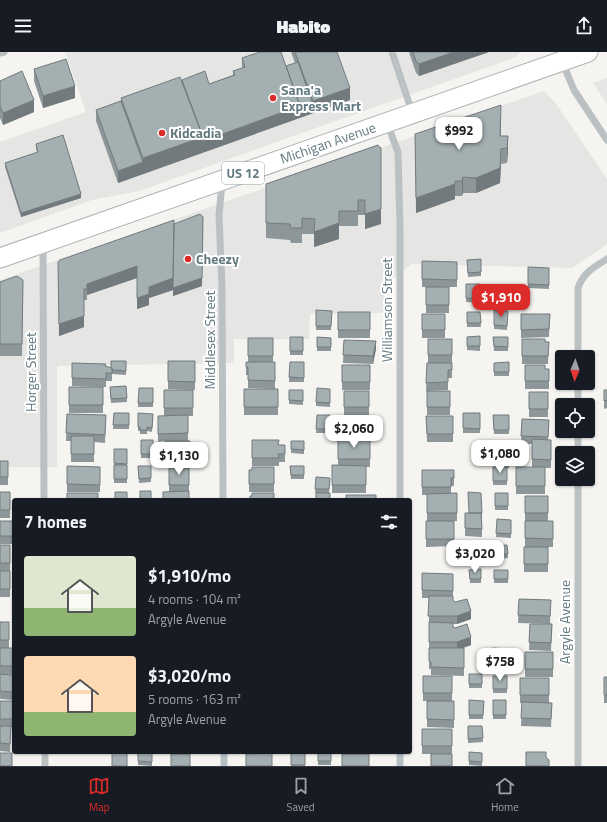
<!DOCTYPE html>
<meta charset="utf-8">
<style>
:root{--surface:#171b24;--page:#242831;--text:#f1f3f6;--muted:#9ea1a6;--line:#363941;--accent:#dc2c29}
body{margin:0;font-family:"Titillium Web",sans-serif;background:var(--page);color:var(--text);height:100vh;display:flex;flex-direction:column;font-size:15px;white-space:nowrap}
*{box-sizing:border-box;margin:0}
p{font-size:13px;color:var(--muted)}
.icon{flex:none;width:22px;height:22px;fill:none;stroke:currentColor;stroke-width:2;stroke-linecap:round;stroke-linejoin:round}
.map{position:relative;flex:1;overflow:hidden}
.sheet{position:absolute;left:12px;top:446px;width:400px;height:256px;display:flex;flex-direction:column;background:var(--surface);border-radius:4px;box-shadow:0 1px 3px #0004}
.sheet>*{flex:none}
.needle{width:26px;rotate:182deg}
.fabs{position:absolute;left:555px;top:298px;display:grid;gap:8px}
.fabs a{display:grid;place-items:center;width:40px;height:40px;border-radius:4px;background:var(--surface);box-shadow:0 1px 3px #0004;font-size:20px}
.price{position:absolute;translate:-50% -34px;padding:0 9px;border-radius:8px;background:#fff;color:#222;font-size:13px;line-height:26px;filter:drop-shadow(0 1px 2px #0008)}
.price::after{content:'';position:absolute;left:50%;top:24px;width:12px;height:9px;margin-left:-6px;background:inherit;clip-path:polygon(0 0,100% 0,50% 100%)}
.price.on{background:var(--accent);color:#fff}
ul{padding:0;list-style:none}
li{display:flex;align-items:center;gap:12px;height:100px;padding:0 12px}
li span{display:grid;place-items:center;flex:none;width:112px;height:80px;border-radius:4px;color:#555}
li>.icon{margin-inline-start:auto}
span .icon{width:48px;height:48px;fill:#fffc;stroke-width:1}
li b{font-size:17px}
h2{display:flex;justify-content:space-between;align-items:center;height:48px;padding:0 12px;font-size:17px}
header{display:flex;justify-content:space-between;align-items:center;height:52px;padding:0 12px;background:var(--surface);font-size:18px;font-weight:800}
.tabs{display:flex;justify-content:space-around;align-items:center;height:56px;border-top:1px solid var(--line);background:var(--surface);font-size:11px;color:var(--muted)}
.tabs a{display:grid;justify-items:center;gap:2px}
.tabs .on{color:var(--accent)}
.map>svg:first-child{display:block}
</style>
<header><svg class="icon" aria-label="menu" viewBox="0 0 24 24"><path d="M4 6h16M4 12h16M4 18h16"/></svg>Habito<svg class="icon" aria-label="share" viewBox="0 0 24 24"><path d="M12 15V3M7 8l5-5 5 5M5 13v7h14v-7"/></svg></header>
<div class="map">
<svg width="607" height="714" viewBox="0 0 607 714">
<rect width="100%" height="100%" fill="#f5f4f1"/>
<path fill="#e5e5e4" d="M65,0H521L516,5L139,139L92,148L0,181V90L86,60Z
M607,26V52L593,31Z
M544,39L557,53L607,127V192L596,200L572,216L412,212L384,233V261L310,262L309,287H234V311L57,314V415H0V228Z"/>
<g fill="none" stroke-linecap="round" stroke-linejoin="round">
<defs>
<path id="major" d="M0,206L588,0"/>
</defs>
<use href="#major" stroke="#adb4b6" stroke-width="21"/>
<path stroke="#bbc1c3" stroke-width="7" d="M392,0L412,60
M558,0L574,38L607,88
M0,1L4,0
M387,71L398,100L400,175V448
M222,131L219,163L222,235L223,448
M43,191L44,448
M578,305V236C583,221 594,215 607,207
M578,353V331
M578,401V379
M45,700V714
M224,700V714
M400,700V714
M578,714V427"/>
<use href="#major" stroke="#fff" stroke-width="19"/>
</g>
<path fill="#8d9699" d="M291,0H337L350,48L118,131L96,69V58L121,49V46L182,28L209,32L233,23V19L242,16V6L286,14L295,11Z
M409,0H489L419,24L416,21Z
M34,17L75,46L43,56L34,29Z
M0,29L34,60L3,73L0,66Z
M501,69V84H508V99L507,111L501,112L500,131L476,141H463L462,144H455V147L416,161L415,82Z
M36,92L81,146L21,165L5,115V111L37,101L36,96Z
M378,93L381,172L365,177V163H358V174H339V187L314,195V182H302V191H291L290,188L266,186V132Z
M174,173L202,234L173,244V238L149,246V253L137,257V226L87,243V248H84V275L59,284L58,222Z
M481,207V224L468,225L467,208Z
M422,209L457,210V235H449V261H426V235H422Z
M528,215L549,216V237L528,236Z
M23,228L22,304H0V230Z
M466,232H480V251L466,250Z
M316,258L332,259L331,278H316Z
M494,258L508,259L507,278L494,277Z
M338,260H370V286H338Z
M467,260H480L481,275H467Z
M422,262H445V286H422Z
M521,262H550L549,285L521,286Z
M480,284V299L467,298V285Z
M290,285H303V303H290Z
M317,285L331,286V299H317Z
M493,285H508V299H494Z
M248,286H273V310H275V337L248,336V323H246V310H248Z
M428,287H452V326H448V338L426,339L427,311H428Z
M522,287L549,290L548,312H522Z
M344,288L376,297L373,312L343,311Z
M126,309V323L112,322V329H106V335L72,334V311L105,314L111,316Z
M168,309H195V338L168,337Z
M304,310V330H289V325Z
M494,311L509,320V324H494Z
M342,313H370V338H342Z
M525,313L545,317H549V337H525Z
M126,334L127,350L111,351L110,335Z
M69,335H103V361H69Z
M153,336V355H138V351Z
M244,337H278V363H244Z
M330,337V355L316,354V350Z
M164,338H193V364H188V389H190L191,415H165V389L158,390V364H164Z
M289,338H303V353L289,352Z
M604,338H607V356L604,357Z
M344,339H369V363H344Z
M427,339H450V363H427Z
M529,340H548V365H529Z
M114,361H129V377H113Z
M138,361L153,362L152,380L147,379V382H140V379H138Z
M463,361H480V381H463Z
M67,362L106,363L105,391L94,390V410H71V389H66Z
M317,363H330L329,381H316Z
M493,363H509V382H494Z
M344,364H370V415H366V441H332V413H338V387H344Z
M426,364H453V390H427Z
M522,367L549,368L548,388H551V416L532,415V392H521Z
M153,388V406H141V402Z
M252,388L279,393H285V410H279V414H252Z
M291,389H304V402L291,401Z
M127,397V431H114V411Z
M496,397L510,398L509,416H507V433H493V415H495Z
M0,409H8V433H0Z
M67,414L100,415V440H67Z
M138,414H151V430L139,431Z
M290,414H304V427H291Z
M274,415V440H249V418Z
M516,415H545V442H516Z
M169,416H189V448L169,440Z
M422,418H454V434H451V441H457V469H427V443H422Z
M316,425L330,426L329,441H315Z
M0,440H10V466H0Z
M495,441H508V458H495Z
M525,444H548V469H525Z
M465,461H482V485L465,484Z
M497,467L511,468V486L496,485Z
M0,469H14V492H0Z
M426,469H454V494L426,495Z
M525,469H553V495H548V520H524V495L525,494Z
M0,493H10V545H0Z
M507,493L508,506L494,507V494Z
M481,517V531H470L469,518Z
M494,518H508V531H494Z
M422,521L453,522V549L471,567L457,572H453V575L471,593L463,596H464V624L431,623V617H429V546H422Z
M519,547L551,548L550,572L518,571Z
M0,570H9V596H14V622H0Z
M530,572H552L551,599L529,598Z
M493,596L506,597V616L494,615Z
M525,600H553V625H525Z
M0,622L13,623V648L0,647Z
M469,622H482V636H469Z
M423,624H452V649H454V676L427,675V649H423Z
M493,624H507V641H493Z
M604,625H607V651H604Z
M520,626H549V651H552L551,675L521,674L522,651H520Z
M493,648H506V667H493Z
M0,649H14V675H11L10,700L0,699Z
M484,649L483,667H469V663Z
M468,674H482L483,690L468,691Z
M422,677H452V714L431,702H422Z
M138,700H152V714L138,713Z
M250,700H277V701H250Z
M291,700H305V714H291Z
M318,700H331V713H318Z
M345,700H369V701H345Z
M469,700L482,701V714L469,713Z"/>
<path fill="#737a7d" d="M454,0H489L419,24V12Z
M75,34V46L43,56V44Z
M350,36V48L118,131V119L143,110V106L203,85L300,54L313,53V49Z
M34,48V60L3,73V61Z
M508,84V99L507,111V96Z
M501,112L500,131L476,141V126Z
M463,125V141L462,144V129Z
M455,129V147L416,161V146Z
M81,142V146L21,165V161Z
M381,157V172L365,177V162Z
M203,165L202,234L173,244V238L149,246V253L137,257V246L149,235L174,168L173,236Z
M339,171V187L314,195V180Z
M137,214V226L87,243V232Z
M84,264V275L59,284V272Z
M376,289V297L373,312V304Z
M471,559V567L457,572V564Z
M471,585V593L457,598V590Z"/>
<path fill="#a4afb2" stroke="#737a7d" d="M260,0H281L300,54L203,89V85L182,28L205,19L209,32L235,23L233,19L245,15L242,6Z
M295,0H337L350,36L313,49Z
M413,0H454L419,12L416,9Z
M66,7L75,34L43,44L34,17Z
M298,10L313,53L300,58V54L286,14Z
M22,19L34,48L3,61L0,54V29Z
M180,25L203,85L143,106L121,46Z
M121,49L143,110L118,119L96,58Z
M501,53L500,84H508L507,96L501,97L500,116L476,126L463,125L462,129H455V132L416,146L415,82Z
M63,83L81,142L21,161L5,111L38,100L36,92Z
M378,93L381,96V157L365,162V148H358V159H339V171L314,180L315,167L302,166V176H291L290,172L266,171V132Z
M200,162L203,165L202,226L173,236L174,172Z
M174,168L173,226L149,235V242L137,246V214L87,232V237H84V264L59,272L58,210L60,208Z
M481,207V220L468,221L467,208Z
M422,209L457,210V228L422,227Z
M528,215L549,216V233L528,232Z
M17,224L23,228L22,292H0V230Z
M466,232H480V247L466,246Z
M426,235H449V253H426Z
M316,258L332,259L331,274H316Z
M494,258L508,259L507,274L494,273Z
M338,260H370V278H338Z
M467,260H480L481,271H467Z
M422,262H445V278H422Z
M521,262H550L549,277L521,278Z
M480,284V294H467V285Z
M290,285H303V299H290Z
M317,285L331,286V295H317Z
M493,285H508V295L494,294Z
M248,286H273V304H248Z
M428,287H452V303H428Z
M522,287H545V290H549L548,304H522Z
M344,288L376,289L373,304L343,303Z
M111,309H126V319L112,318V316H111Z
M168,309H195V330L168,329Z
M246,310H275V329L248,328V315H246Z
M290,310H304V326L289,325Z
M509,310V320H494V311Z
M72,311L106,312L105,314L112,316V321H106V327L72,326Z
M427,311H452V318H448V330L426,331Z
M342,313H370V330H342Z
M525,313H545V317H549V329H525Z
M126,334L127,346L111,347L110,335Z
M69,335H103V353H69Z
M139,336H153V351H138Z
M317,336L330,337V351L316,350Z
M244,337H278V355H244Z
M164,338H193V356H164Z
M289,338H303V349L289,348Z
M604,338H607V348L604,349Z
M344,339H369V355H344Z
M427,339H450V355H427Z
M529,340H548V357H529Z
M114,361H129V373H113Z
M138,361L153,362L152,376L147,375V378H140V375H138Z
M463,361H480V377L463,376Z
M67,362L106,363L105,383L66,381Z
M188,363V381L158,382V364Z
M317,363H330L329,377H316Z
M493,363H509V378H494Z
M344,364H370V382H344Z
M426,364H453V382H427Z
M522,367L549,368L548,385L521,384Z
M71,384H94V402H71Z
M338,387H370V407H338Z
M532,387L551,388V408L532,407Z
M141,388H153V402H141Z
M252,388H279L278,393H285V402H278L279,406H252Z
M165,389H190L191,407H165Z
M291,389H304V398L291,397Z
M114,397H127V412L114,411Z
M496,397L510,398L509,412H495Z
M0,409H8V425H0Z
M114,413H127V427H114Z
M332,413L366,414V433H332Z
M67,414L100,415V433L67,432Z
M138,414H151V426L139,427Z
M290,414H304V423H291Z
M252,415H274V432H249V418H252Z
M493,415H507V429H493Z
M516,415H545V434H516Z
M169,416H189V433H169Z
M422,418H454V426H451V435H422Z
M316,425L330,426L329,437H315Z
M140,439H151V448H140Z
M189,439V448H163V440Z
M0,440H10V458H0Z
M115,440H127V448H115Z
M468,440L481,441L482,461H469Z
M67,441H98V448H67Z
M252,441H274V448H250V444H252Z
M316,441H330V448H316Z
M457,441V461H427V442Z
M495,441H508V454H495Z
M346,443H376V448H346Z
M525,444H548V461H525Z
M465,461H481L482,477L465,476Z
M497,467L511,468V482L496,481Z
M0,469H14V484H0Z
M426,469H454V487H426Z
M525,469H553V487L525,486Z
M0,493H10V511H0Z
M507,493L508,502L494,503V494Z
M524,495H548V512H524Z
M481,517V527H470L469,518Z
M494,518H508V527H494Z
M0,519H10V537H0Z
M422,521L453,522V539L422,538Z
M429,544H453V548L455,550L467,547L471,559L457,564H428Z
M519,547L551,548L550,564L518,563Z
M0,570H9V588H0Z
M429,570L453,571V575L455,576L467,572L471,585L457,590H429Z
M530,572H552L551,591L529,590Z
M0,596H14V614H0Z
M429,596H464V616L431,615V610L429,609Z
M493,596L506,597V612L494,611Z
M525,600H553V617H525Z
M0,622L13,623V640L0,639Z
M469,622H482V632H469Z
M423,624H452V641H423Z
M493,624H507V637H493Z
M604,625H607V643H604Z
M520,626H549V643H520Z
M469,648L484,649L483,663H469Z
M493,648H506V663H493Z
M0,649H14V667H0Z
M427,649H454V668L427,667Z
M522,650L552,651L551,667L521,666Z
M0,674H11L10,692L0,691Z
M468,674H482L483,686L468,687Z
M422,677H452V694H422Z
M112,700H127V714H112Z
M138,700H152V710L138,709Z
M291,700H305V713H291Z
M318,700H331V709H318Z
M469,700L482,701V710L469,709Z
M526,700H546V705L549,708V714H526Z
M0,701H12V714H0Z
M272,701V714H246V702Z
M171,702H190V714H171Z
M342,702H369V714H342Z
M431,702H452V714H431Z"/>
<g fill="#dc2c29" stroke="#fff" stroke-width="1.5">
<circle cx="273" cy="46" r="4"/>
<circle cx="162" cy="81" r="4"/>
<circle cx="188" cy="207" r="4"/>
</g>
<g text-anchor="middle" stroke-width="4" stroke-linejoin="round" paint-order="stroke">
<rect fill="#fff" stroke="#92a2a7" stroke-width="1" x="222" y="110" width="42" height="22" rx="3"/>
<g font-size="13" font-weight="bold" fill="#647a81">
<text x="243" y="126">US 12</text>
</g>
<g font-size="14" font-weight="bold" fill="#647a81" stroke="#fff" text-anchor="start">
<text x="281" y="43">Sana'a<tspan x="281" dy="16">Express Mart</tspan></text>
<text x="170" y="86">Kidcadia</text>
<text x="196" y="212">Cheezy</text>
</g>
<g font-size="14" fill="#647a81" stroke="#fff">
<text transform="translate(328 91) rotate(-19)" y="5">Michigan Avenue</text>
<text transform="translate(387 258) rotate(-90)" y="5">Williamson Street</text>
<text transform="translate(210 288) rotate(-90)" y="5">Middlesex Street</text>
<text transform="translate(31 320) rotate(-90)" y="5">Horger Street</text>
<text transform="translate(565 570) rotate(-90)" y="5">Argyle Avenue</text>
</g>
</g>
</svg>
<div class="fabs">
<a><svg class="needle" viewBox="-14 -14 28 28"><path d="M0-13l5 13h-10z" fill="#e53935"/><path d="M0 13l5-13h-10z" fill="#9ea1a6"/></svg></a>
<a><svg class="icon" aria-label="locate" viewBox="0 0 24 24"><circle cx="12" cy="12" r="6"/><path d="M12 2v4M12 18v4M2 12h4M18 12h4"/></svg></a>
<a><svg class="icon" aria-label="layers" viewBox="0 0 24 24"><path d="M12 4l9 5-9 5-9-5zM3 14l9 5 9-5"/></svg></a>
</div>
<b class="price" style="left:459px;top:99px">$992</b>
<b class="price on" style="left:501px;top:266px">$1,910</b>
<b class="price" style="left:354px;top:397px">$2,060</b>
<b class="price" style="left:500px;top:422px">$1,080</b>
<b class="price" style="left:179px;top:424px">$1,130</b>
<b class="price" style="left:475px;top:522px">$3,020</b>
<b class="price" style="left:500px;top:630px">$758</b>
<section class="sheet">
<h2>7 homes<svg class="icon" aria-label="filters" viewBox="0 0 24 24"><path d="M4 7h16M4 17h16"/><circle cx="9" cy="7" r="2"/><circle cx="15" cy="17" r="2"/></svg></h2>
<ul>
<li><span style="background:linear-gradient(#dfe7d0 65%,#8fb573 0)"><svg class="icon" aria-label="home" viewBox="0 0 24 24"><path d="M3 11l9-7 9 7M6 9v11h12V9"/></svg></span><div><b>$1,910/mo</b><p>4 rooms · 104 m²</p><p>Argyle Avenue</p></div></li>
<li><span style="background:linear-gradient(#ffd9b3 70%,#8fb573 0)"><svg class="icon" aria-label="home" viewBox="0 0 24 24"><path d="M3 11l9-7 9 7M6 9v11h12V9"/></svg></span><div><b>$3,020/mo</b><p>5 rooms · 163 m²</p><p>Argyle Avenue</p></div></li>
</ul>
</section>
</div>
<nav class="tabs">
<a class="on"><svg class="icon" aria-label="map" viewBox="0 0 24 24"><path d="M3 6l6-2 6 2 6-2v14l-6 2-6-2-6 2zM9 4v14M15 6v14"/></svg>Map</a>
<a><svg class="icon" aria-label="saved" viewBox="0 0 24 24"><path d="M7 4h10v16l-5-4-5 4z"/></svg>Saved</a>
<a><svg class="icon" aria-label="home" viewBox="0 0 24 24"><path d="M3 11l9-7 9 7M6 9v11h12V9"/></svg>Home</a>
</nav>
